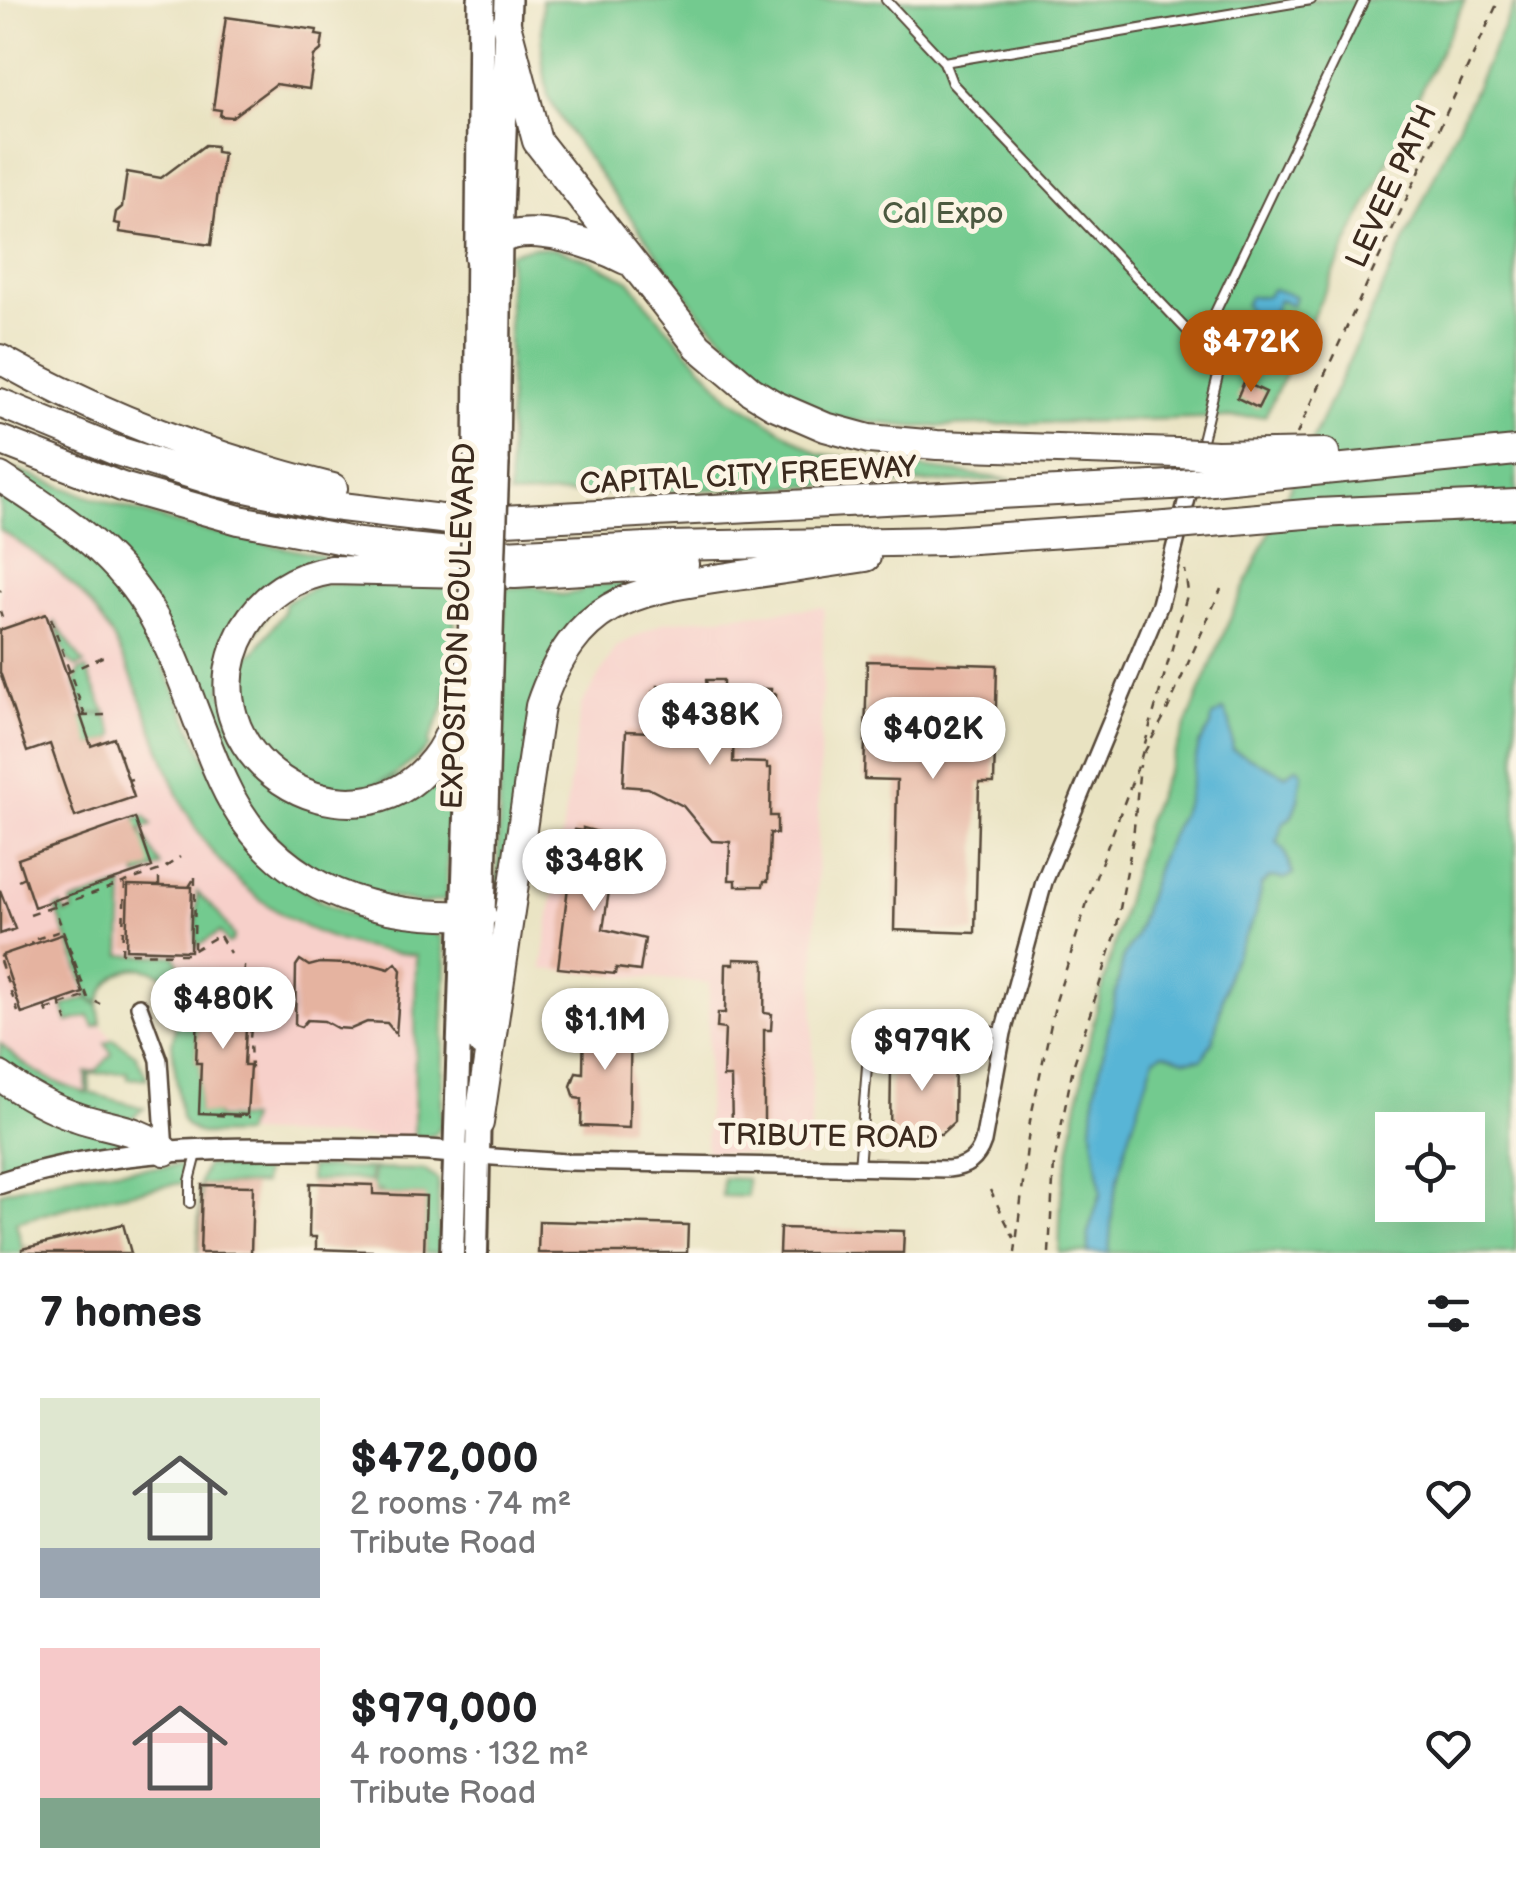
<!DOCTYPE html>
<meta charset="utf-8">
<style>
:root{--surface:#fff;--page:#f6f6f6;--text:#202124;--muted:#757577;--accent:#b45309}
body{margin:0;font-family:"Balsamiq Sans",sans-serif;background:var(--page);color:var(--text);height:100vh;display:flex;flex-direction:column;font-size:38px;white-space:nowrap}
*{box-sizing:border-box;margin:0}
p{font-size:32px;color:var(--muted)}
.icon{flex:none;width:55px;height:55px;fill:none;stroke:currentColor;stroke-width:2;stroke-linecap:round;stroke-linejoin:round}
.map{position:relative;height:1253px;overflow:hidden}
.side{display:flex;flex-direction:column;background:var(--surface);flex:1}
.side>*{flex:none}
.controls{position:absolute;left:1375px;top:1112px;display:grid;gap:20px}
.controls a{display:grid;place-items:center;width:110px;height:110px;border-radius:0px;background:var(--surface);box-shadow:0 10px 40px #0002;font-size:50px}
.price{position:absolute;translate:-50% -85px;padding:0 22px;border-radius:35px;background:#fff;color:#222;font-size:32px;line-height:65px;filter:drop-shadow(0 2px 5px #0008)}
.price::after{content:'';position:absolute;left:50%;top:60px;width:30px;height:22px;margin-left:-15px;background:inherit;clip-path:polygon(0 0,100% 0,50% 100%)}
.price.active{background:var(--accent);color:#fff}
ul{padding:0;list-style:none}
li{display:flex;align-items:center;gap:30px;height:250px;padding:0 40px}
li span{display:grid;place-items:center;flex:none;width:280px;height:200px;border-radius:0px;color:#555}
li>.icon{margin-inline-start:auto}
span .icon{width:120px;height:120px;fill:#fffc;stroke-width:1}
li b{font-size:42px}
h2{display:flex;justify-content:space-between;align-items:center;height:120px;padding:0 40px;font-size:42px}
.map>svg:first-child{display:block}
</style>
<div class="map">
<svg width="1516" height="1253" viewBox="0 0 1516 1253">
<rect width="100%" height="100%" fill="#fcf5e5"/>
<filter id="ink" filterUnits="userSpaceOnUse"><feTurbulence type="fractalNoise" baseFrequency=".01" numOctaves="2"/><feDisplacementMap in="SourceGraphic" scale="20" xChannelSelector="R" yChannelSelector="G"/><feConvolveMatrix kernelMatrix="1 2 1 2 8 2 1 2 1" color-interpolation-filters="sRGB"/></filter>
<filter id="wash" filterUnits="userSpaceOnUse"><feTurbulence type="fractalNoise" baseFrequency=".0048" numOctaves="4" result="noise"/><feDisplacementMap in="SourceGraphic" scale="40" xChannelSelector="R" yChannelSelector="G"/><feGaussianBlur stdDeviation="2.25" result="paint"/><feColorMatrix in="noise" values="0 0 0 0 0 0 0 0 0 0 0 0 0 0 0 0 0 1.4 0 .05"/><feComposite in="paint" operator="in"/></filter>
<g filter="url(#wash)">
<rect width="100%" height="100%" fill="#e9e3c2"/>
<path fill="#f7d0ca" d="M0,530L59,572L91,606L106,627L130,674L192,821L236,878L286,919L315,933L379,953L416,955L414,1139L189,1131L181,1118L172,1044L179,1008L178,998L166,978L145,968L129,969L115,975L103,989L98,1008L103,1027L113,1039L136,1055L147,1078L128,1079V1072L89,1074L90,1093L68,1087L36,1071L13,1057L0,1043Z
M824,607L810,1157L706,1152L709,983L542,969L581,705L617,646L665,622Z"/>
<path fill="#73ca8f" stroke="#577a56" stroke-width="2.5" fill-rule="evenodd" d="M542,0H1465L1265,416L917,427L835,419L764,377L702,316L571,135L548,97L542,57Z
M1516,0V1253H1059L1061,1197L1091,1031L1146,823L1233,611ZM1392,1130H1468V1205H1392Z
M531,247L557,249L589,260L631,282L654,313L729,397L819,454L1013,480L509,496V254Z
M13,469L93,498L192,528L323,556L322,561L295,570L220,690L305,804L443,764L451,768L446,900L421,904L331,884L250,817L175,648Z
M0,487L50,519L137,606L236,827L237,836L245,839C285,880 317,907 373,922C395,928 422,926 441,937L446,963L441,1124L434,1135L414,1139L416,955C310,948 222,893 178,794C151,732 134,662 93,608C68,575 34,552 0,530Z
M662,581L570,628L497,908L505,588L534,586L561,595L579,592L591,585Z
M334,583L455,587V613L451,619L455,621L444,708L428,743L430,746C408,766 388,784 357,788C287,796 221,721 249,654L254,653L283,613L285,602L319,585Z
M54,621L84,664L77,667L67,660Z
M86,669L89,675L106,713L86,714L75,683L79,671Z
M95,714L107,716L115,735L112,739L59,757L81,718Z
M145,816L152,825L140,829L161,866L137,877L135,818Z
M123,885L121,955L175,956L183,971L168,980C142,957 106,970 99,1003L89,997L56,908L62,906L65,914L73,911L71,903Z
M197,892L218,913L234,936L232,942L228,944L220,932L196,947Z
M202,978L208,987L216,983L220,986V990H199L196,1062L201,1063L199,1112L216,1113L217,1117L249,1119L244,1134C222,1134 190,1140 181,1117L172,1044L179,1008L176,994Z
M86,998L98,1005L101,1024L94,1027L89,1016L68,1022L63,1006Z
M113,1039L136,1055L147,1078L128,1079V1072L89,1074L90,1093L144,1108L131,1119L87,1112L0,1066V1043C23,1067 55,1084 87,1093L86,1072L96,1071L112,1054L105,1043Z
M0,1083L125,1142L0,1170Z
M188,1165L182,1183L101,1198L16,1222L22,1247L27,1246L29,1253H0V1192L77,1173Z
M206,1165L264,1166L263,1184L202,1185L198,1253L200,1182Z
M310,1167L370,1169V1182L351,1179L310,1181Z
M373,1169L424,1170L438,1180L439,1253H424L425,1196L373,1194L381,1191L373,1189Z
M723,1178L747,1179V1197L722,1196Z"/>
<path fill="#58b5d6" stroke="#4a707a" stroke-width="2.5" d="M1273,289L1295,296L1292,305L1279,300L1267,327L1278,333L1275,340L1254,330L1255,320L1245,305L1249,297L1266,296Z
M1224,710L1230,722L1233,750L1285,775L1297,767L1302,773L1298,800L1292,816L1282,825L1277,842L1284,850L1293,874L1284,879L1271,877L1261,885L1256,914L1229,970L1213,1041L1202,1059L1184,1060L1163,1053L1154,1058L1125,1149L1113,1202L1109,1253H1088V1233L1101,1192L1092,1130L1095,1092L1124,955L1135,937L1160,858L1187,801L1199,744L1211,726L1212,717Z"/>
<g id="blocks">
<path fill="#e5b3a0" d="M226,17L317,30L316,35L323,36L321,50L314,56L309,89L276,84L232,117L220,116L221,110L213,109Z
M205,145L216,146V152L223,153L211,245L119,232L120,224L114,223L116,212L122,207L127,172L161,178Z
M1244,382L1266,392L1258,408L1237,398Z
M46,614L91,746L114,738L134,797L75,817L50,744L27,752L0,672V630Z
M867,661L997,665L994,783H979L975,933L894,930L897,780L864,779Z
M706,680H723V687L771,689V694H776V719L771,720V728L734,727L733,762L767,763V768H771L770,816H777V834L770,833L768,881H764L763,886H736V880H729L730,842L712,841L683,806L648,788L623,786L626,731L652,732L653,691L658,690V686L707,687Z
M135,818L152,867L34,907L18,859Z
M583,828L609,835L605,859H609L610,866V885L603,929L645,939L640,971L616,968L615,974L558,968L575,830L583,831Z
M128,885L192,887L190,951L126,949Z
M0,890L15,929L0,934Z
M63,934L83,993L22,1014L2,955Z
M734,959L763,960L765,966L764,1013L772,1014L771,1030H764V1130L732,1128L731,1077H723L725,1029L717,1028L718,1013H725L726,964H734Z
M300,960L309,966L320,963L374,965L389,969L396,963L401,970L396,1034L387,1023L367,1022L351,1029L337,1028L324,1021L307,1020L301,1027L295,1025L296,966Z
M199,989L248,991L244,1065H250L247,1115L199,1113L201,1063H196Z
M584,1016L631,1017L629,1128L581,1126L582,1099L575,1098L571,1086L576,1072L583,1073Z
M905,1054L955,1056L954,1122L941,1134L890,1133L891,1067Z
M310,1183L373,1185V1194L426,1196L424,1253L316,1249V1237H309Z
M202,1185L253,1186L251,1253H200Z
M539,1221L688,1225L687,1253H538Z
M123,1224L131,1253H22V1249Z
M780,1228L904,1231L903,1253H779Z"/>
</g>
</g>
<g filter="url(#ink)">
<use href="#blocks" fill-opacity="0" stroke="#554637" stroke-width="2.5"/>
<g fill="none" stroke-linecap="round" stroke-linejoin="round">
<defs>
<path id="service" d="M886,0L944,62L952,83L1200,344
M944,62L1311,0
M1201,444L1220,367L1200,344L1364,0
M859,1168L870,1028L971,1029L1003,1033
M190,1203V1181L197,1154"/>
<path id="minor" d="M139,1006L159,1060L165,1151
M479,1156L567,1162L948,1169C967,1167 977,1160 983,1142L1003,1033L1044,882L1160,604L1200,448"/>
<path id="tertiary" d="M0,1183C112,1146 230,1147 347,1149C387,1150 429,1148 469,1155"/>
<path id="secondary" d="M480,1045L482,915
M452,1253L470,692
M476,1253L479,1107"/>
<path id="primary" d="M496,463L499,240L508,0
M477,464L481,0
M471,661L472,599
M482,915L491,600"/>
<path id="motorway" d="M506,24L537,141L698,346L751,391L774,405L825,427L869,439L937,445L1177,453
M479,257C484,252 490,245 497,241C530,221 595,244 626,260
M0,359C105,418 217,459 333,488
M0,403L114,450L218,482L325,505L466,522L1171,485
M0,440L122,487L239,520L359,543L480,555L667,546L945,541L1166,526
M1217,455L1325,453
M0,477C56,513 111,548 147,606C181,661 196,724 223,782C272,889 372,920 482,915
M1212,481L1516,451
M1200,523L1317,513L1516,504
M471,661C462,696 456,732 434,760C350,866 174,752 245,627C264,595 295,576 331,570L515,574L684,564
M0,1076C23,1093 49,1108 77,1117C108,1128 141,1128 165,1151
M479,1123L540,706C575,602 629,591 728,577C774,571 820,564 866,557"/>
</defs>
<use href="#service" stroke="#554637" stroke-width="12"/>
<use href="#minor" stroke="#554637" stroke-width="20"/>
<use href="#tertiary" stroke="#554637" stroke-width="25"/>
<use href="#secondary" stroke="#554637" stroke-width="28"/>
<use href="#primary" stroke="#554637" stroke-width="30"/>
<use href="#motorway" stroke="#554637" stroke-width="32"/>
<path stroke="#554637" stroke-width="2.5" stroke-dasharray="8 8" stroke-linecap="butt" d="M1297,434L1499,0
M0,591L1,590
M0,611L2,617
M51,618L85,716
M66,673L109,654
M81,716L106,715
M1144,753L1165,715L1221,589
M120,756L122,755
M128,780L132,779
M18,880L24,877
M125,882L122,953L187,954L221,934
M159,886V872
M189,887L195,877
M52,901L88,998L100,1004
M30,915L163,869L180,857
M10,930L11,933
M220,936L230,953
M36,939L63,930
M32,942L33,945
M24,945L25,947
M194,949L195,877
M0,957L2,956
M0,961L18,1012
M217,982L227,989L255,990L250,1038L251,1070
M243,988L244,966
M59,1001L67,1022
M45,1006L49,1018
M46,1010L87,996
M216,1115L250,1117
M990,1190L1014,1238
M1015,1253L1030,1121L1056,1001L1091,890L1140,761L1188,592L1185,570
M1049,1253L1054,1163L1073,1067L1115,936L1133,838L1140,765"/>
<use href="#service" stroke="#fff" stroke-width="8"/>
<use href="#minor" stroke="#fff" stroke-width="15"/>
<use href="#tertiary" stroke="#fff" stroke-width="20"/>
<use href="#secondary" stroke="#fff" stroke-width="22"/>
<use href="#primary" stroke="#fff" stroke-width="25"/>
<use href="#motorway" stroke="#fff" stroke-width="28"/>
<defs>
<path id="primary-bridge" d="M472,599L477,464
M491,600L496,463"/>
<path id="motorway-bridge" d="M1177,453L1217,455
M1171,485L1212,481
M1166,526L1200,523"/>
</defs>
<use href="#primary-bridge" stroke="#554637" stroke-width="30" stroke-linecap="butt"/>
<use href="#motorway-bridge" stroke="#554637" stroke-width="32" stroke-linecap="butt"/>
<use href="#primary-bridge" stroke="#fff" stroke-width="25"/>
<use href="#motorway-bridge" stroke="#fff" stroke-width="28"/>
</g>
</g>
<g text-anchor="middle" stroke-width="10" stroke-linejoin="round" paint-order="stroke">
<g font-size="30" fill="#3b2a1e" stroke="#fcf5e5">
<text transform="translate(1391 186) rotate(-65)" y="10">LEVEE PATH</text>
<text transform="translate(748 475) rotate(-3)" y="10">CAPITAL CITY FREEWAY</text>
<text transform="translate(458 626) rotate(-88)" y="10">EXPOSITION BOULEVARD</text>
<text transform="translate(828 1136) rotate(1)" y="10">TRIBUTE ROAD</text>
</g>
<g font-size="30" fill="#4c5a40" stroke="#fcf5e5">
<text x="943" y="223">Cal Expo</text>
</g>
</g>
</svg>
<div class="controls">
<a><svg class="icon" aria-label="locate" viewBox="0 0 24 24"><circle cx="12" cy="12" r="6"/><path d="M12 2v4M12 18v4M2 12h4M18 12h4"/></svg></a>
</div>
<b class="price active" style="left:1251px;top:395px">$472K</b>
<b class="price" style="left:710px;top:768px">$438K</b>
<b class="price" style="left:933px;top:782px">$402K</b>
<b class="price" style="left:594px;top:914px">$348K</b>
<b class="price" style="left:223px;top:1052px">$480K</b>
<b class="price" style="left:605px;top:1073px">$1.1M</b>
<b class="price" style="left:922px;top:1094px">$979K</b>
</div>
<section class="side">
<h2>7 homes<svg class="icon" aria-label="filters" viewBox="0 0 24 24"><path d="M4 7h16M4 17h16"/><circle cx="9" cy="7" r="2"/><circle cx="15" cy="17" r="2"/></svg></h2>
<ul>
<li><span style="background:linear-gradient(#dfe7d0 75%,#9aa5b1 0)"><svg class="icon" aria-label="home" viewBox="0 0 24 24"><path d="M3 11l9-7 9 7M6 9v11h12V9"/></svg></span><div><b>$472,000</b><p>2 rooms · 74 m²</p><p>Tribute Road</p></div><svg class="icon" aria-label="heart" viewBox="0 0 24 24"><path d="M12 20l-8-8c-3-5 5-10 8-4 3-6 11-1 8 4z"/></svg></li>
<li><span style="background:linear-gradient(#f6c9c9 75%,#7fa58c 0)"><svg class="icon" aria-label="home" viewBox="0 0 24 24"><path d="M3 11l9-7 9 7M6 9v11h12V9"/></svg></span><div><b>$979,000</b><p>4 rooms · 132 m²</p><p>Tribute Road</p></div><svg class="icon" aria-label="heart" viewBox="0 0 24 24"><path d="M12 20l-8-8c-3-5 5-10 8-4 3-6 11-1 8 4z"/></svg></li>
</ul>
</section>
